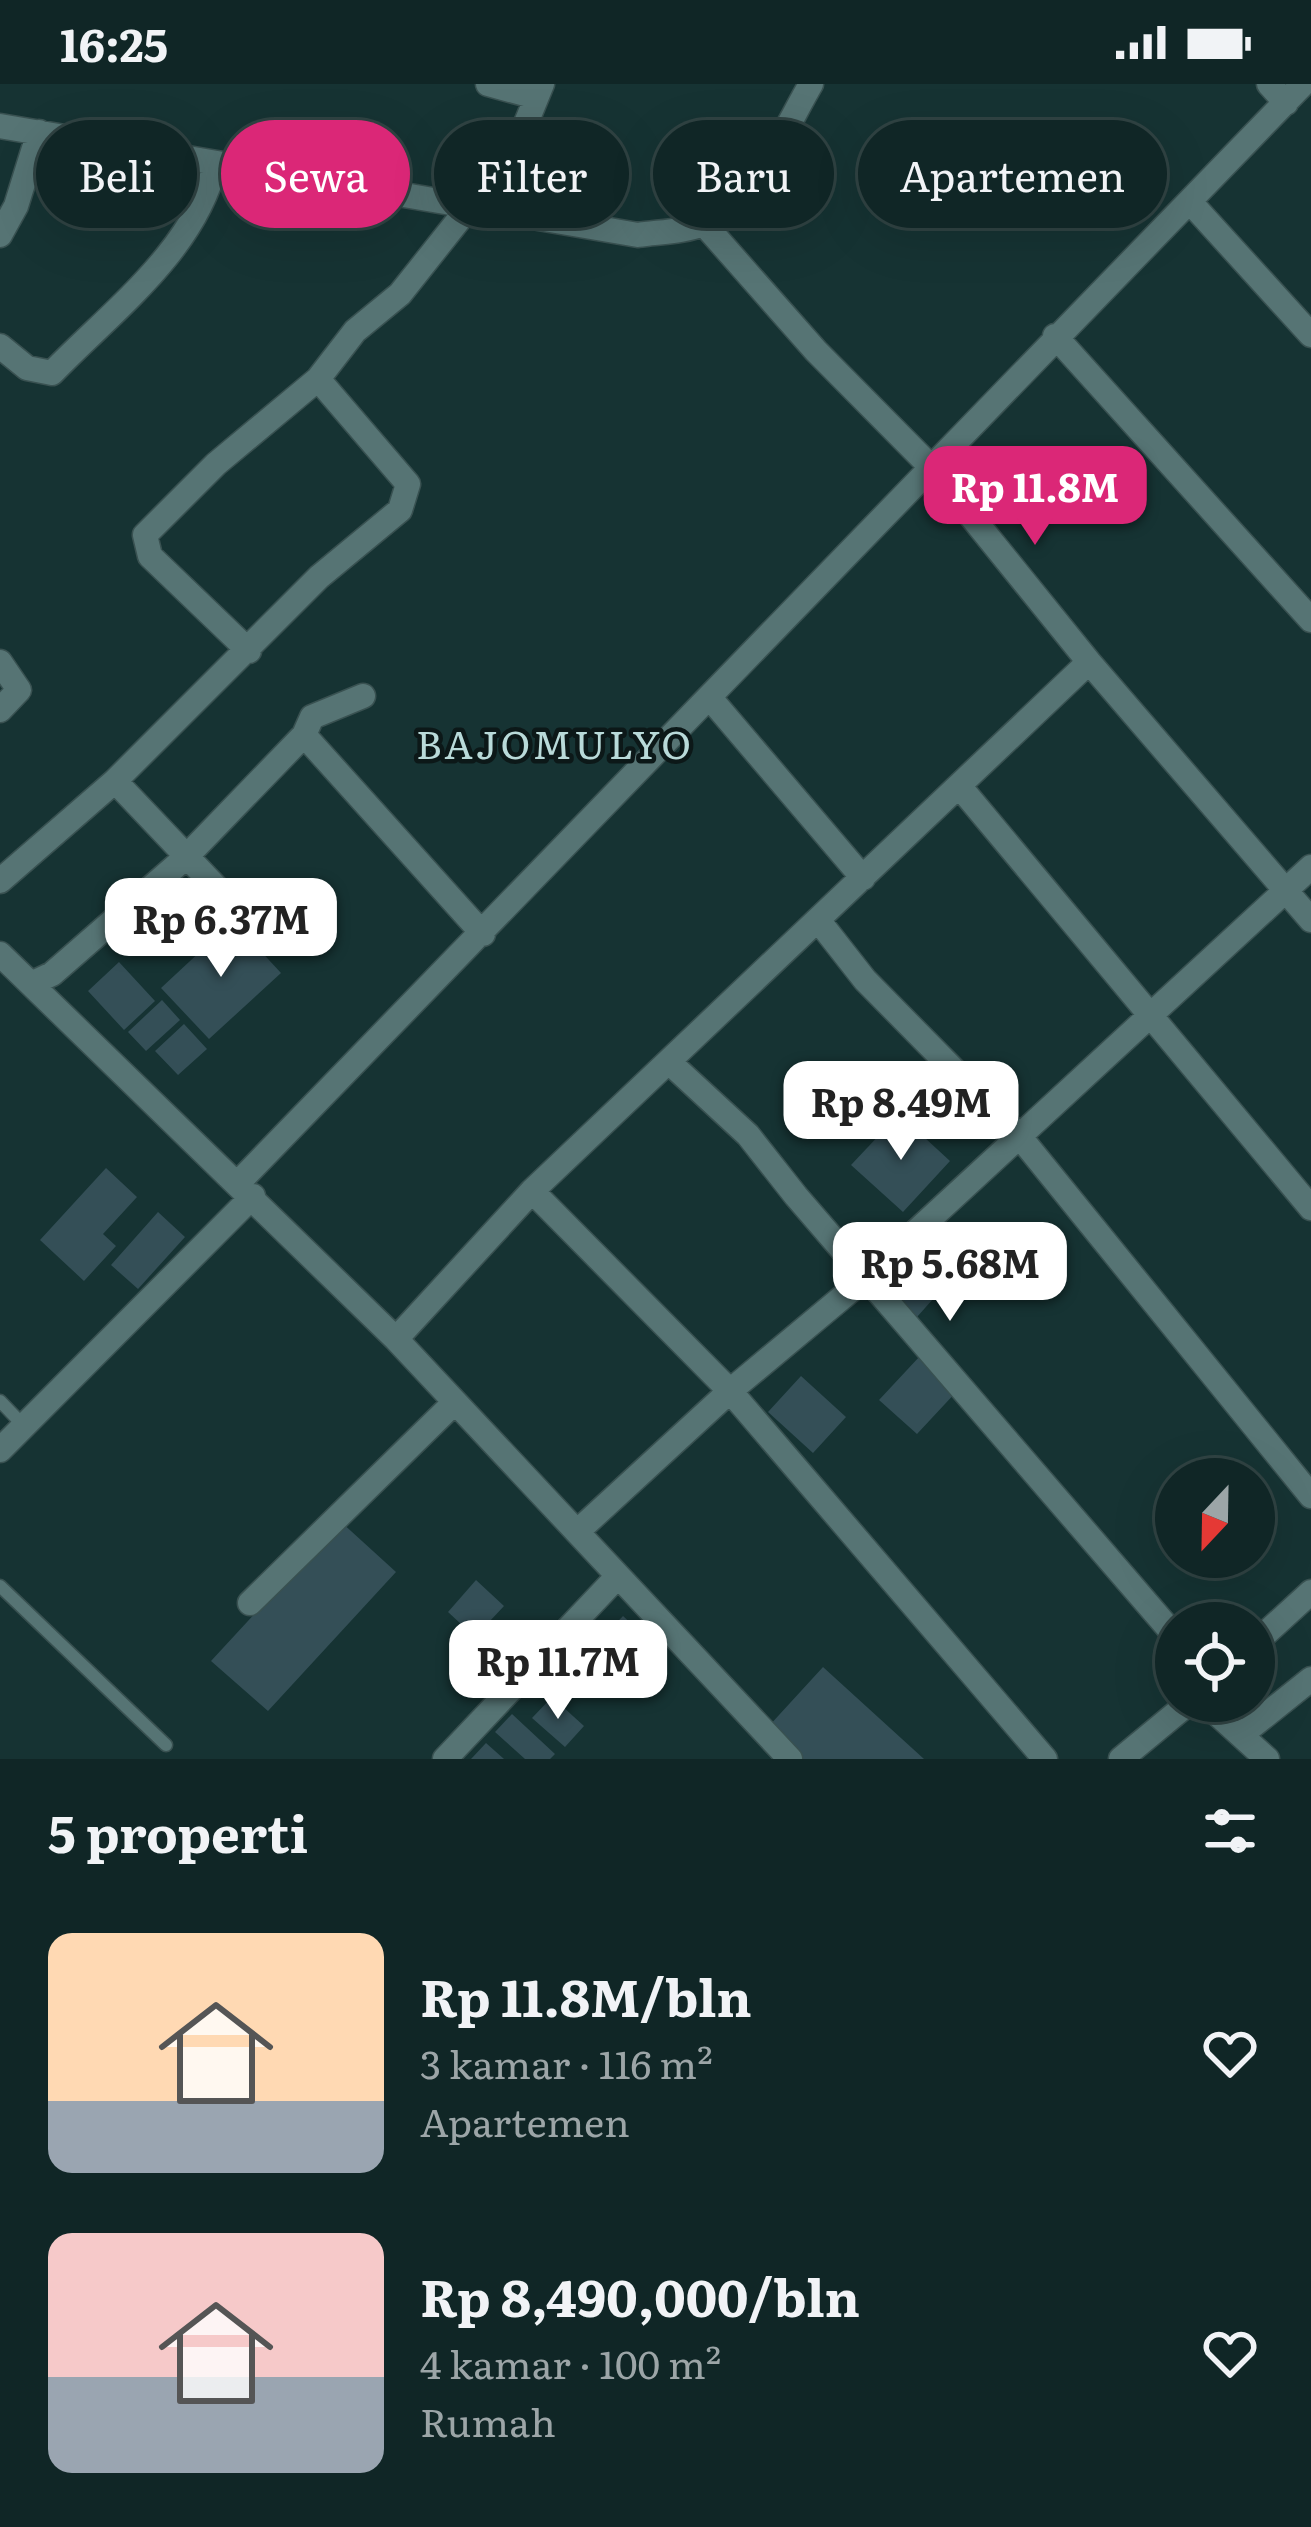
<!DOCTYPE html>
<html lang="id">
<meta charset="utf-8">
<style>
:root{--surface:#102626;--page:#192e2e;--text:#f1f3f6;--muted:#9ca5a7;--line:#304343;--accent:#db2777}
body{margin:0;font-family:Literata,serif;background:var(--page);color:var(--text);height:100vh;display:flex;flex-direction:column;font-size:45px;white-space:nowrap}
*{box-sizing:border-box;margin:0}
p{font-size:39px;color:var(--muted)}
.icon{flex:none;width:66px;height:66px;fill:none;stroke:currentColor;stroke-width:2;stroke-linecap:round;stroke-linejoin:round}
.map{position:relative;height:1675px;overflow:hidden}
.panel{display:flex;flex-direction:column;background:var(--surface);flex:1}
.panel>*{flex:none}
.hud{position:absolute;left:36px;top:36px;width:1239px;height:108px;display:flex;gap:24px}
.needle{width:78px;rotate:202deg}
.fabs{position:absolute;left:1155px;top:1374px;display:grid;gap:24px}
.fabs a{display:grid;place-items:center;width:120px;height:120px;border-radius:50%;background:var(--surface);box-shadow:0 12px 48px #0002,0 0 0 3px var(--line);font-size:60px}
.price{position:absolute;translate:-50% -102px;padding:0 27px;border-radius:24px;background:#fff;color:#222;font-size:39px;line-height:78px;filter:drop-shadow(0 3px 6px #0008)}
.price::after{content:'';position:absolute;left:50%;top:72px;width:36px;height:27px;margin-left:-18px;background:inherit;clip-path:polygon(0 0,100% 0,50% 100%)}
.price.active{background:var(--accent);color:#fff}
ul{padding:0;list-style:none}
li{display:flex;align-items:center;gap:36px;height:300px;padding:0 48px}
li span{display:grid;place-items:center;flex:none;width:336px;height:240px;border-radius:24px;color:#555}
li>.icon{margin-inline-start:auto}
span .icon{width:144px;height:144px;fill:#fffc;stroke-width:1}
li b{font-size:51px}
h2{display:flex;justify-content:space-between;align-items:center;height:144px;padding:0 48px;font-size:51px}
.chip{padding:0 42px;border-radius:54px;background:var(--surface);box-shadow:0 12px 48px #0002,0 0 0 3px var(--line);font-size:42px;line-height:108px}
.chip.active{background:var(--accent);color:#fff}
.status{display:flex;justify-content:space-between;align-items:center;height:84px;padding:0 60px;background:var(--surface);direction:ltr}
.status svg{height:33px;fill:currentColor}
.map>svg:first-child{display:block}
</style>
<div class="status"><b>16:25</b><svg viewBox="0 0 49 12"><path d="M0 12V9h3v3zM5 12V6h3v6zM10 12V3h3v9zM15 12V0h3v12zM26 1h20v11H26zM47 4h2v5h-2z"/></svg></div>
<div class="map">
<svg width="1311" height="1675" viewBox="0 0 1311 1675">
<rect width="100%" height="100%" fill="#163333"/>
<path fill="#344f57" d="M233,837L281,889L209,955L161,904Z
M119,878L155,917L124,946L88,907Z
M162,916L180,936L146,967L128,948Z
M184,940L207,965L178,991L155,967Z
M899,1030L950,1077L903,1128L851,1081Z
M106,1084L137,1113L103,1150L116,1162L84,1197L40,1156Z
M158,1128L185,1153L138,1205L111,1181Z
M952,1141L980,1167L967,1180L939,1154Z
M925,1173L954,1199L945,1209L916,1183Z
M902,1187L933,1215L917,1233L886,1205Z
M920,1272L958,1306L917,1350L879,1316Z
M801,1292L846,1333L813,1369L768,1328Z
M340,1437L396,1488L268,1627L211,1577Z
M476,1496L504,1522L475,1553L448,1528Z
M623,1532L663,1569L625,1609L585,1572Z
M823,1583L924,1675H803L768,1643Z
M552,1613L584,1642L565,1663L532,1634Z
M512,1630L555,1670L550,1675H525L495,1648Z
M486,1659L504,1675H471Z"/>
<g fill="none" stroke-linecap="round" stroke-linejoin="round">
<defs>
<path id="service" d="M0,1317L23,1341
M0,1502L166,1661"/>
<path id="minor" d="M488,0L536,13
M1269,0L1286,19
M0,42L638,151C657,148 684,148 703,140C755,118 784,46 811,0
M1191,119L1311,251
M704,140L816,267L933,385L1089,578L1311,836
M0,151L16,122L39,48
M1055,252L1311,536
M0,262L27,284L52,289C112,227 194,167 215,81
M249,567L150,472L145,451L216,380L318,295L355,247L400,210L469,123L500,103L542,0
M0,578L19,606L0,626
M710,614L863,794
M304,651L483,850
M115,697L232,820
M960,703L1311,1124
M0,797L115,697L319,493L400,426L408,400L318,295
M818,836L865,896L1020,1053L1311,1412
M0,870L396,1255L790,1675
M33,899L52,890L185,774L304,651L312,633L363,612
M669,978L748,1051L796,1112L1176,1553
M239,1098L1303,0
M532,1107L730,1307L1045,1675
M396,1255L532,1107L1089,578
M0,1366L253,1112
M579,1446L730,1307L869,1191L1311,783
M250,1519L454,1319
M1254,1560L1311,1508
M1203,1617L1267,1675
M1241,1651L1311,1595
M445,1675L618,1492
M1121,1675L1191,1617"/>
</defs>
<use href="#service" stroke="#395151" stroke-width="15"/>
<use href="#minor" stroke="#395151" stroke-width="27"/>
<use href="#service" stroke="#567474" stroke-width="12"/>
<use href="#minor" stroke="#567474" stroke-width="24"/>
</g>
<g text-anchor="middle" stroke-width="9" stroke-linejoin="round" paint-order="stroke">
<g font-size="39" letter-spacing="3" fill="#b9dad9" stroke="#0c1818">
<text x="555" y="675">BAJOMULYO</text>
</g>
</g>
</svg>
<div class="fabs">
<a><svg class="needle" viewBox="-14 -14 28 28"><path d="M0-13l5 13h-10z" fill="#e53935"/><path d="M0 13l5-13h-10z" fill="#9ca5a7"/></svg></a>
<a><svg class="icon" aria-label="locate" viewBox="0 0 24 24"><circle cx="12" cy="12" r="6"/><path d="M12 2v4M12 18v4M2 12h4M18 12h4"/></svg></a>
</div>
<b class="price active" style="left:1035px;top:464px">Rp 11.8M</b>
<b class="price" style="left:221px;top:896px">Rp 6.37M</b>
<b class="price" style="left:901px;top:1079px">Rp 8.49M</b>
<b class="price" style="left:950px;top:1240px">Rp 5.68M</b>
<b class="price" style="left:558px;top:1638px">Rp 11.7M</b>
<div class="hud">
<a class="chip">Beli</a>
<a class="chip active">Sewa</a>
<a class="chip">Filter</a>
<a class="chip">Baru</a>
<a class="chip">Apartemen</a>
</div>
</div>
<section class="panel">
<h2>5 properti<svg class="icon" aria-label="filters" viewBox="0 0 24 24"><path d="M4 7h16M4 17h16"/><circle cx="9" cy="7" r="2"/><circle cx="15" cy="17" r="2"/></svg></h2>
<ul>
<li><span style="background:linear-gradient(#ffd9b3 70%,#9aa5b1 0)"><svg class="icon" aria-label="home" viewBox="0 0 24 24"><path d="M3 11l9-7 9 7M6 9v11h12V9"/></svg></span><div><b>Rp 11.8M/bln</b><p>3 kamar · 116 m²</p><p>Apartemen</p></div><svg class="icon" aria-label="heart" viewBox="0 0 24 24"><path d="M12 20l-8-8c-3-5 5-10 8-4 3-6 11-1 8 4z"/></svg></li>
<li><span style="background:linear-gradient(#f6c9c9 60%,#9aa5b1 0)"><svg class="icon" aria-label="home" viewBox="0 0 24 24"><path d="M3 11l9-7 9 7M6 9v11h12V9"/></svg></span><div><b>Rp 8,490,000/bln</b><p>4 kamar · 100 m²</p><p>Rumah</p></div><svg class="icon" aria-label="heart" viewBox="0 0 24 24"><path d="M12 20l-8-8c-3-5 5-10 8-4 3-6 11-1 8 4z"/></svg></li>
</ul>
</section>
